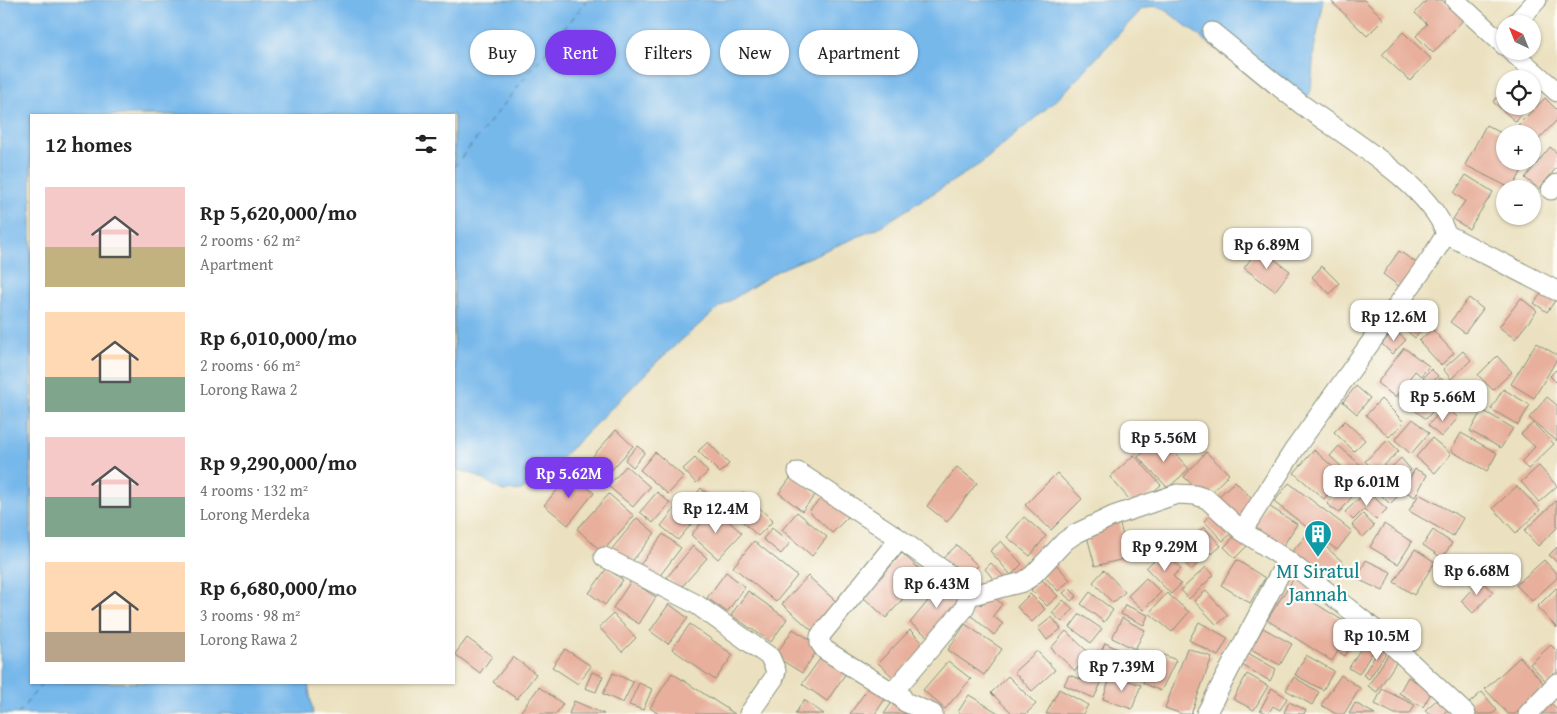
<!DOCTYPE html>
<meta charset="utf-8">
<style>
:root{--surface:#fff;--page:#f6f6f6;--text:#222;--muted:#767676;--accent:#7c3aed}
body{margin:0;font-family:"Gentium Book Plus",serif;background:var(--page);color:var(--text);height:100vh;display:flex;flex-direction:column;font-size:19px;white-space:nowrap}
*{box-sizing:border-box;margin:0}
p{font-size:16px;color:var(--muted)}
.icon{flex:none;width:28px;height:28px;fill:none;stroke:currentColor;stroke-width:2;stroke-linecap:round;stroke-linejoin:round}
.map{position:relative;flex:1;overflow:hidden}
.panel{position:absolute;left:30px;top:114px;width:425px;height:570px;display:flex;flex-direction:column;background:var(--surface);border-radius:0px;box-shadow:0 1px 4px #0004}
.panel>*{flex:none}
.guide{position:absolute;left:470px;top:30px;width:475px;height:45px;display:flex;gap:10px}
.needle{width:32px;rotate:317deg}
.buttons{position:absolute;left:1496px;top:15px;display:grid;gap:10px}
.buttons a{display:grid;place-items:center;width:45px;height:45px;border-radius:50%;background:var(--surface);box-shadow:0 1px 4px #0004;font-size:25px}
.price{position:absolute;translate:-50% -42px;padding:0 11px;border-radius:10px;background:#fff;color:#222;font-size:16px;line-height:32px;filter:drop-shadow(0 1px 2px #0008)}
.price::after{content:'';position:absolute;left:50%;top:30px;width:15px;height:11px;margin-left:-8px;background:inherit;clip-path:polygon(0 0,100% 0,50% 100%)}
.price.active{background:var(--accent);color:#fff}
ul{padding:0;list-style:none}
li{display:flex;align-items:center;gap:15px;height:125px;padding:0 15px}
li span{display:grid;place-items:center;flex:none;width:140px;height:100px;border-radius:0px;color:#555}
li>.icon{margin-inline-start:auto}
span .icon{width:60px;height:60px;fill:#fffc;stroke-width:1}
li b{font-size:21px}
h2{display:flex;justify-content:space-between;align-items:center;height:60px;padding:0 15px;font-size:21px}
.pill{padding:0 18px;border-radius:22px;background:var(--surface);box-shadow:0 1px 4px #0004;font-size:18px;line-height:45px}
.pill.active{background:var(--accent);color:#fff}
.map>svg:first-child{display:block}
</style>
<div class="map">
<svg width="1557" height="714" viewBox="0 0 1557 714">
<rect width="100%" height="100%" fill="#fdfcf7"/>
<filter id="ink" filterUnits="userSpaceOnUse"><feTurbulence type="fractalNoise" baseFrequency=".02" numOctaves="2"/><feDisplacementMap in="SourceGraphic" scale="10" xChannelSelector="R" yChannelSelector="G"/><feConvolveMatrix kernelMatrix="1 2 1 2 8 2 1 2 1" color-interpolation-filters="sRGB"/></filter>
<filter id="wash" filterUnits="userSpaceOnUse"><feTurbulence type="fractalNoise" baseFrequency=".0096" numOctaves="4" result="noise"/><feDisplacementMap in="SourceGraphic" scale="20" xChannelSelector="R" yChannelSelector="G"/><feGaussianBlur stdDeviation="1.12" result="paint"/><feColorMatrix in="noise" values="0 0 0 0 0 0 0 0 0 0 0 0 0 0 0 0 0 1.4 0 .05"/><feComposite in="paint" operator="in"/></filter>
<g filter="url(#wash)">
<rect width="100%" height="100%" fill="#ebe1c0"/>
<path fill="#77b8eb" stroke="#4b7a90" d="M0,0H1324L1314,50L1311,90L1306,101L1291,106L1164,9L1153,6L1142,9L1060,97L980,164L876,229L779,270L717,309L660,359L540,480L521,490L503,491L475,475L454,468V115H31V682L308,683L313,714H0Z"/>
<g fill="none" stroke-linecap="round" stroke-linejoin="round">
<path stroke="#39626b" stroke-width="1" stroke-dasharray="6 5" stroke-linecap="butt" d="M454,167L587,0
M18,714L43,682"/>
</g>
<g id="blocks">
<path fill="#e8b09c" d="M1330,0H1364L1384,19L1367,36Z
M1427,0H1442L1464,19L1433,53L1416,36L1427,24L1415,13Z
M1403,32L1431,59L1410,81L1382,55Z
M1505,88V106H1528L1516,122L1493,102Z
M1532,88L1539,94L1532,101Z
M1545,98L1557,110V120L1536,142L1532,138V134H1528L1518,125Z
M1486,125L1505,135V161H1527L1512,189L1465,165Z
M1550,147L1557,153V167L1539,189L1525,178Z
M1466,175L1493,192L1469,229L1453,219L1465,201L1454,193Z
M1259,248L1290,271L1275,291L1244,268Z
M1399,251L1421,266L1404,290L1383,274Z
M1322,266L1339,283L1330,294L1312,277Z
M1546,287L1557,298L1547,312L1534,303Z
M1469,298L1483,309L1465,333L1450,322Z
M1521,298L1537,311L1515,339L1499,327Z
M1412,308L1428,322L1415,338L1399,324Z
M1432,329L1454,353L1441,365L1419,341Z
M1394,330L1406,340L1392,354L1382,344Z
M1536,343L1557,355V359L1534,398L1511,384Z
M1404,348L1429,366L1421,376L1415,371L1395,397L1377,383Z
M1463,351L1471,360L1451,379L1443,369Z
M1497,356L1512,372L1493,390L1478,375Z
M1431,369L1438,376L1431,384L1423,377Z
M1557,369V383L1550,376Z
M1440,378L1451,386L1444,395L1433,387Z
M1472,381L1482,394L1462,411L1451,397Z
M1410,383L1420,392L1409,405L1399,397Z
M1356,386L1370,398L1357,414L1343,402Z
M1503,389L1530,405L1518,425L1491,409Z
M1425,392L1439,403L1426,419L1412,408Z
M1547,397L1557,405V441L1529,418Z
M1381,399L1404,422L1389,437L1366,415Z
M1446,406L1458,418L1441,437L1428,425Z
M1482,410L1513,428L1501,448L1470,431Z
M1413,419L1429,433L1411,454L1395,440Z
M1345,421L1365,440L1354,451L1334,432Z
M1533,423L1554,444L1528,469L1521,462L1535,447L1521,434Z
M616,430L633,446L600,483L583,467Z
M1461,433L1497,453L1487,471L1451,451Z
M1160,437L1189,469L1168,488L1138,457Z
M1432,438L1451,454L1435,473L1416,457Z
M1388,440L1399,451L1376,473L1365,461Z
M708,442L729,464L720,473L698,451Z
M637,446L645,452L633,467L625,460Z
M1339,446L1363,467L1354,478L1330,456Z
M1314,450L1343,476L1324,499L1294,473Z
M655,452L684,477L668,494L640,470Z
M1206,452L1229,474L1206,498L1184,477Z
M1134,455L1161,485L1136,507L1110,477Z
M695,458L708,472L696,483L683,469Z
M1401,458L1411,470L1395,485L1384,474Z
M626,466L650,487L633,507L608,486Z
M1539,466L1557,486L1539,502L1521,482Z
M957,467L977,483L947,522L927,506Z
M1415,469L1427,475L1415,497L1403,490Z
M1057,473L1082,499L1051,530L1025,505Z
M571,474L594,493L568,525L544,505Z
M792,476L816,494L802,511L779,493Z
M1347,478L1359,488L1339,513L1327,504Z
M1380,478L1398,496L1390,504L1372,486Z
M1235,481L1256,503L1235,523L1214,501Z
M1289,483L1352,531L1337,550L1274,502Z
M1517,486L1540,510L1516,533L1493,508Z
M701,488L713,499L698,516L686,506Z
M1367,491L1387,509L1376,520L1364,509L1353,520L1345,512Z
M657,492L670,503L653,523L640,512Z
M743,492L773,521L758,536L728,508Z
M609,494L634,516L602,552L577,529Z
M1419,494L1463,518L1453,536L1409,511Z
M824,495L848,517L832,533L809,511Z
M1557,500V528L1538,546L1524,531Z
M1267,505L1297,524L1280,551L1249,533Z
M676,507L694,521L678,540L661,526Z
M714,509L742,533L718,559L691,535Z
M797,512L827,537L812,556L782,530Z
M1214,512L1233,532L1223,541L1204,521Z
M1363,514L1374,526L1363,537L1352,525Z
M1024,517L1046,536L1030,556L1007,537Z
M637,518L655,533L629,565L611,550Z
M1119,520L1128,558L1095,566L1085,529Z
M1384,524L1412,542L1398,564L1370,547Z
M1204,527L1221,546L1212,554L1195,535Z
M772,528L790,543L781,554L763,539Z
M1433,530L1452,543L1442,558L1423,545Z
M1309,532L1344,563L1326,583L1291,553Z
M1238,533L1249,544L1235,558L1224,547Z
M663,534L681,548L658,578L640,565Z
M1189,539L1206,556L1191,570L1175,552Z
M754,541L797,576L776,602L733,567Z
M1001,541L1022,564L1011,575L990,551Z
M957,545L978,566L963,581L942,559Z
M693,546L707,558L680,589L667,577Z
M1557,547V562L1549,555Z
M1415,549L1435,562L1414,595L1394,582Z
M1164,551L1181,569L1173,576L1181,584L1171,594L1146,568Z
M902,553L925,574L886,618L863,597Z
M1237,560L1265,578L1250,603L1221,585Z
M1366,560L1391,572L1383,591L1357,579Z
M1544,560L1557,574V578L1532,601L1516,585Z
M991,563L1007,580L1000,587L985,569Z
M1055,563L1070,580L1058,591L1043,575Z
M1206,567L1214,575L1189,599L1181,590Z
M607,568L623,580L605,605L589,593Z
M1104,570L1125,592L1113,603L1093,582Z
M726,572L745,587L727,612L707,598Z
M808,576L842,607L817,635L782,604Z
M1146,578L1161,592L1143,610L1128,596Z
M1294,578L1315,591L1310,600L1353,627L1351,630L1358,635L1345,656L1338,651L1332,661L1267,620Z
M945,580L964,595L930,638L910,623Z
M1042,580L1058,596L1047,606L1031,590Z
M1480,580L1493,592L1473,613L1461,601Z
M631,581L656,597L639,624L613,608Z
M1069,588L1077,596L1071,601L1063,593Z
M1556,588L1557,589V628L1537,607Z
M748,591L787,619L771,642L731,615Z
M1206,591L1228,615L1217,625L1194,601Z
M1090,592L1113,610L1104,622L1081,604Z
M1167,593L1189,612L1172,632L1149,613Z
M990,594L1002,604L993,616L1003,624L994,635L968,613L977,602L981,605Z
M1030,594L1045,609L1032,622L1017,607Z
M1063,600L1073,609L1062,622L1052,613Z
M669,604L688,618L668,644L650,631Z
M1125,605L1148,615L1144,625L1121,614Z
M613,614L636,638L622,652L599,627Z
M1080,614L1102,629L1091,643L1070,627Z
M1052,617L1061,629L1047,640L1038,628Z
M1122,618L1145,630L1135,649L1112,638Z
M1199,622L1228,638L1218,656L1189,640Z
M690,624L733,655L715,680L672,649Z
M965,624L1002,649L984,675L948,650Z
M1263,628L1292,644L1280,665L1251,649Z
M793,629L820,646L802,673L775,656Z
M910,630L926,646L895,679L878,663Z
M1066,631L1090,654L1075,671L1051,648Z
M1370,633L1380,640L1359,674L1349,668Z
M467,638L492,656L480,673L455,654Z
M1384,642L1390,647L1369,679L1363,675Z
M1105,643L1130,655L1122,673L1097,661Z
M1551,645L1557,651V676L1549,684L1530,664Z
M1187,648L1212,657L1191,714H1182L1165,708Z
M565,649L591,666L578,684L552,667Z
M1037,651L1055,670L1032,691L1014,672Z
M1157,652L1176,660L1161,691L1143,683Z
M1248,653L1276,669L1270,681L1242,665Z
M1306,655L1334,671L1323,690L1295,675Z
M1388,655L1397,661L1377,692L1368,686Z
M822,656L846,673L827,701L802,684Z
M513,657L536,674L517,699L493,682Z
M1520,657L1546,686L1515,714H1508L1485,689Z
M948,661L971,679L945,709L923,690Z
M1087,669L1104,677L1094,698L1064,685L1069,675L1082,680Z
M592,672L603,676L596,692L585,688Z
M613,673L633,682L623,703L603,694Z
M672,673L735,714H659L650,708Z
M1247,674L1268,686L1254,710L1233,699Z
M1111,675L1141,685L1132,709L1103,699Z
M1341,675L1360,688L1344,714H1336L1321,705Z
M1008,676L1036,704L1026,714H1013L991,693Z
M1294,677L1319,692L1312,705L1286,690Z
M1408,677L1432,691L1423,707L1399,693Z
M639,683L652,689L643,710L629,705Z
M870,685L887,696L875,714H850Z
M539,687L563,704L556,714H519Z
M1272,688L1287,698L1280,710L1273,706L1268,714L1260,710Z
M1059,689L1088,705L1083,714H1046Z
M1382,689L1415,705L1410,714H1395L1375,704Z
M1482,692L1497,710L1492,714H1475L1467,705Z
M969,695L1000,714H961L958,712Z
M1439,698L1449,709L1443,714H1428L1425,710Z
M804,700L824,714H795Z
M574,701L604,714H569Z
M893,701L914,714H884Z
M1289,702L1306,710L1304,714L1284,713Z
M1550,702L1557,709V714H1537Z
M1355,703L1375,714H1349Z"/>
</g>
</g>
<g filter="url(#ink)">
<use href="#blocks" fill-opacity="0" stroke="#858f7a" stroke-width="1"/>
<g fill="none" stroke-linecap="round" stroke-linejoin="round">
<defs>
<path id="street" d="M1455,0L1505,46
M1515,24L1537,0
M1212,32C1242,56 1271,81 1301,104C1342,134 1431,186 1446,234L1431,258L1294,450L1242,531L1287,560L1378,632L1466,714
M1511,51L1557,92
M1551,190L1557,184
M1446,234L1557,291
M798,472L894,535L960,582L969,596L964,609L899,685L898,691L905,702L933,714
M899,539L820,636V643L825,650L900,697
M604,557L696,604L770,657L776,671L774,678L749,714
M969,596L1023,582L1032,576L1065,541L1075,534L1113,516L1177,494L1195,495L1207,499L1242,531
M1206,714L1287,560
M1528,714L1557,683"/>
</defs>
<use href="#street" stroke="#858f7a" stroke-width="21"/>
<use href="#street" stroke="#fff" stroke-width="19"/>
</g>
</g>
<defs>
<symbol id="building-pin" viewBox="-11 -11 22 30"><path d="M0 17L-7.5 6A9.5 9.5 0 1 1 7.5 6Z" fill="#0f9aa8" stroke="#fdfcf7"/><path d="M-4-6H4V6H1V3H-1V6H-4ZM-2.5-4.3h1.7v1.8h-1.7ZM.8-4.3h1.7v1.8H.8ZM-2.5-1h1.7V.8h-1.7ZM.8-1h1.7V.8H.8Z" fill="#fff"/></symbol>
</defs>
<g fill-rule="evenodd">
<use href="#building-pin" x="1302" y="518" width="32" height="43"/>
</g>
<g text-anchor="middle" stroke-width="4.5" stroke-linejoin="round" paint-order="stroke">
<g font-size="20" fill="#0d838f" stroke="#fdfcf7">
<text x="1318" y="578">MI Siratul<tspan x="1318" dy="23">Jannah</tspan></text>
</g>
</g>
</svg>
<div class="buttons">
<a><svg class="needle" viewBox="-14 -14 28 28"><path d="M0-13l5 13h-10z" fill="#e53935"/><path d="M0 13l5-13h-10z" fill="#767676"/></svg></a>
<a><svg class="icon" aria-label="locate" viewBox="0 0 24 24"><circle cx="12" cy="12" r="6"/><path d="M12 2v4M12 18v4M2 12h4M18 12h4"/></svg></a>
<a>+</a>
<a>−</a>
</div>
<b class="price" style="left:1267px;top:270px">Rp 6.89M</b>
<b class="price" style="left:1394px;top:342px">Rp 12.6M</b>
<b class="price" style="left:1443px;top:422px">Rp 5.66M</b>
<b class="price" style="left:1164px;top:463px">Rp 5.56M</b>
<b class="price active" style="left:569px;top:499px">Rp 5.62M</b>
<b class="price" style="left:1367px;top:507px">Rp 6.01M</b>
<b class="price" style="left:716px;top:534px">Rp 12.4M</b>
<b class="price" style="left:1165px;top:572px">Rp 9.29M</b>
<b class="price" style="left:1477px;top:596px">Rp 6.68M</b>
<b class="price" style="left:937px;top:609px">Rp 6.43M</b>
<b class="price" style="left:1377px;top:661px">Rp 10.5M</b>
<b class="price" style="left:1122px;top:692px">Rp 7.39M</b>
<div class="guide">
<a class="pill">Buy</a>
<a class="pill active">Rent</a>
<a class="pill">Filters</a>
<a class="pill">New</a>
<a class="pill">Apartment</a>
</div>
<section class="panel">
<h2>12 homes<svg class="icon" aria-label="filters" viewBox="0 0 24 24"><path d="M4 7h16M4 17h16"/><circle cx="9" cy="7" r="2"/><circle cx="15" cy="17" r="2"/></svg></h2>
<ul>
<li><span style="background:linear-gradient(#f6c9c9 60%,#c2b280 0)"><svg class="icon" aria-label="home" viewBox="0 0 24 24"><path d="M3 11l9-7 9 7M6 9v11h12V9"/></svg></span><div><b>Rp 5,620,000/mo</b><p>2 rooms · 62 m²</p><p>Apartment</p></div></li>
<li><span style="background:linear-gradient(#ffd9b3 65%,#7fa58c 0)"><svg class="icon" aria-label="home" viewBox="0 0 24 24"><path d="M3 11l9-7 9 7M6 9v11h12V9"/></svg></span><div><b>Rp 6,010,000/mo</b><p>2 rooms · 66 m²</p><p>Lorong Rawa 2</p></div></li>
<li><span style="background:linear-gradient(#f6c9c9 60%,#7fa58c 0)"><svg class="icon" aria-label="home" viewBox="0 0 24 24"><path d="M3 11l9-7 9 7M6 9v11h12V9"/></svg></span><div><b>Rp 9,290,000/mo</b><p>4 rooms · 132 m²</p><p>Lorong Merdeka</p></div></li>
<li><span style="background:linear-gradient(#ffd9b3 70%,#b9a48a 0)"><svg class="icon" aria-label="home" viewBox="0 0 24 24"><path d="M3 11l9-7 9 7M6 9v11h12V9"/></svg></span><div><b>Rp 6,680,000/mo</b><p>3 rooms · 98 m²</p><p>Lorong Rawa 2</p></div></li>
</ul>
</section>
</div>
